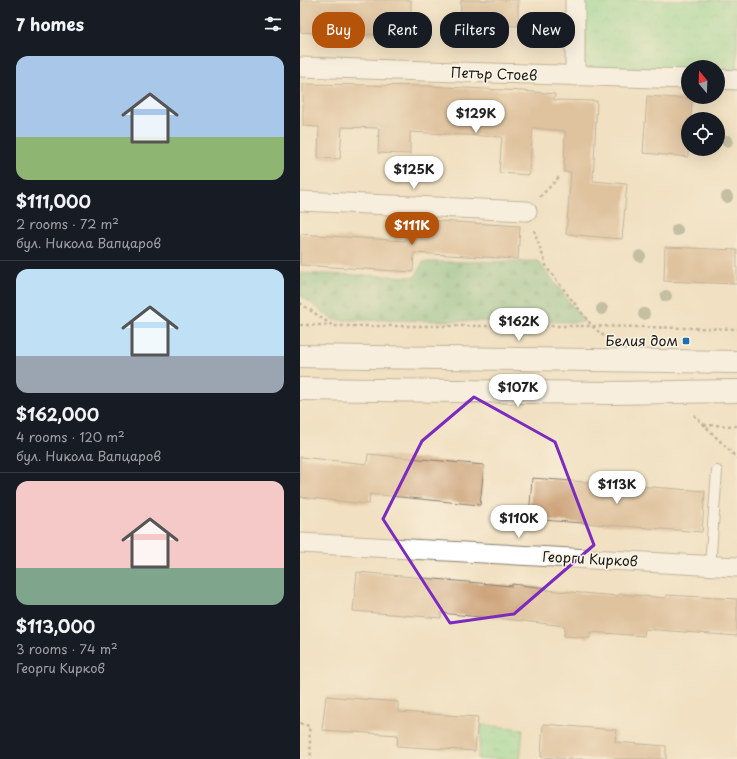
<!DOCTYPE html>
<meta charset="utf-8">
<style>
:root{--surface:#171b24;--page:#242831;--text:#f1f3f6;--muted:#9ea1a6;--line:#363941;--accent:#b45309}
body{margin:0;font-family:"Playpen Sans",sans-serif;background:var(--page);color:var(--text);height:100vh;display:flex;flex-direction:column;font-size:15px;white-space:nowrap}
*{box-sizing:border-box;margin:0}
p{font-size:13px;color:var(--muted)}
.icon{flex:none;width:22px;height:22px;fill:none;stroke:currentColor;stroke-width:2;stroke-linecap:round;stroke-linejoin:round}
.map{position:relative;flex:1;overflow:hidden}
.sheet{display:flex;flex-direction:column;background:var(--surface);width:300px}
.sheet>*{flex:none}
.hud{position:absolute;left:12px;top:12px;width:365px;height:36px;display:flex;gap:8px}
.needle{width:26px;rotate:341deg}
.controls{position:absolute;left:381px;top:60px;display:grid;gap:8px}
.controls a{display:grid;place-items:center;width:44px;height:44px;border-radius:50%;background:var(--surface);box-shadow:0 4px 16px #0002;font-size:20px}
.price{position:absolute;translate:-50% -34px;padding:0 9px;border-radius:14px;background:#fff;color:#222;font-size:13px;line-height:26px;filter:drop-shadow(0 1px 2px #0008)}
.price::after{content:'';position:absolute;left:50%;top:24px;width:12px;height:9px;margin-left:-6px;background:inherit;clip-path:polygon(0 0,100% 0,50% 100%)}
.price.on{background:var(--accent);color:#fff}
ul{padding:0;list-style:none}
li{display:grid;align-content:center;gap:8px;height:212px;padding:0 16px}
li+li{border-top:1px solid var(--line)}
li span{display:grid;place-items:center;height:124px;border-radius:12px;color:#555}
li>.icon{margin-inline-start:auto}
span .icon{width:72px;height:72px;fill:#fffc;stroke-width:1}
li b{font-size:17px}
h2{display:flex;justify-content:space-between;align-items:center;height:48px;padding:0 16px;font-size:17px}
.chip{padding:0 14px;border-radius:16px;background:var(--surface);box-shadow:0 4px 16px #0002;font-size:14px;line-height:36px}
.chip.on{background:var(--accent);color:#fff}
main{display:flex;flex:1;min-height:0}
.map>svg:first-child{display:block}
</style>
<main>
<section class="sheet">
<h2>7 homes<svg class="icon" aria-label="filters" viewBox="0 0 24 24"><path d="M4 7h16M4 17h16"/><circle cx="9" cy="7" r="2"/><circle cx="15" cy="17" r="2"/></svg></h2>
<ul>
<li><span style="background:linear-gradient(#a9c7e8 65%,#8fb573 0)"><svg class="icon" aria-label="home" viewBox="0 0 24 24"><path d="M3 11l9-7 9 7M6 9v11h12V9"/></svg></span><div><b>$111,000</b><p>2 rooms · 72 m²</p><p>бул. Никола Вапцаров</p></div></li>
<li><span style="background:linear-gradient(#bfe0f5 70%,#9aa5b1 0)"><svg class="icon" aria-label="home" viewBox="0 0 24 24"><path d="M3 11l9-7 9 7M6 9v11h12V9"/></svg></span><div><b>$162,000</b><p>4 rooms · 120 m²</p><p>бул. Никола Вапцаров</p></div></li>
<li><span style="background:linear-gradient(#f6c9c9 70%,#7fa58c 0)"><svg class="icon" aria-label="home" viewBox="0 0 24 24"><path d="M3 11l9-7 9 7M6 9v11h12V9"/></svg></span><div><b>$113,000</b><p>3 rooms · 74 m²</p><p>Георги Кирков</p></div></li>
</ul>
</section>
<div class="map">
<svg width="437" height="759" viewBox="0 0 437 759">
<defs>
<pattern id="forest-firs" width="22" height="20" patternUnits="userSpaceOnUse"><rect width="22" height="20" fill="#72bb81"/><path d="M5 1l3.5 6h-7zM16 11l3.5 6h-7z" fill="#5d9769"/></pattern>
<pattern id="park-crowns" width="20" height="18" patternUnits="userSpaceOnUse"><rect width="20" height="18" fill="#8ddb99"/><path d="M2 6a3 3 0 1 1 6 0M12 15a3 3 0 1 1 6 0" fill="none" stroke="#79bb83"/></pattern>
</defs>
<rect width="100%" height="100%" fill="#fcf5e5"/>
<filter id="ink" filterUnits="userSpaceOnUse"><feTurbulence type="fractalNoise" baseFrequency=".025" numOctaves="2"/><feDisplacementMap in="SourceGraphic" scale="8" xChannelSelector="R" yChannelSelector="G"/><feConvolveMatrix kernelMatrix="1 2 1 2 8 2 1 2 1" color-interpolation-filters="sRGB"/></filter>
<filter id="wash" filterUnits="userSpaceOnUse"><feTurbulence type="fractalNoise" baseFrequency=".012" numOctaves="4" result="noise"/><feDisplacementMap in="SourceGraphic" scale="16" xChannelSelector="R" yChannelSelector="G"/><feGaussianBlur stdDeviation="0.9" result="paint"/><feColorMatrix in="noise" values="0 0 0 0 0 0 0 0 0 0 0 0 0 0 0 0 0 1.4 0 .05"/><feComposite in="paint" operator="in"/></filter>
<g filter="url(#wash)">
<rect width="100%" height="100%" fill="#f1e0c1"/>
<path fill="url(#forest-firs)" stroke="#476c4e" d="M238,261L285,322L33,320L0,295V273L115,277L123,262Z"/>
<path fill="url(#park-crowns)" stroke="#547c5a" d="M275,0H437V80L418,79V67H388V79L275,76Z
M182,725L223,729L220,759H178Z"/>
<g id="blocks">
<path fill="#ca9f75" d="M0,0H111V34L39,35L0,32Z
M161,0H218V26L160,24Z
M3,84L127,86L223,91L255,94L254,100L297,101L293,181L327,184L322,239L266,234L271,172H264L265,131L233,128L229,175L199,173L202,137L110,132V154L78,153L79,128L42,127L40,159L18,158L19,127L3,126Z
M347,96L392,99L391,119H388V157L343,153Z
M106,219L220,226L218,259L114,253L113,272L0,265V234L105,241Z
M365,247L437,250V284L364,281Z
M68,454L184,465L180,505L70,494L69,504L0,497V457L67,464Z
M232,478L405,491L402,532L229,519Z
M57,572L212,586V584L247,588L246,590L318,596L319,594L366,598L367,595L437,599V636L345,629L344,636L290,632V638L264,636L265,626L189,617V618L141,613V618L53,611Z
M26,696L98,702V712L178,717L175,751L97,746L98,735L22,730Z
M243,724L316,730L315,742L366,746V759H269L241,757Z"/>
</g>
</g>
<g filter="url(#ink)">
<use href="#blocks" fill-opacity="0" stroke="#867e6e" stroke-width="1"/>
<g fill="none" stroke-linecap="round" stroke-linejoin="round">
<defs>
<path id="service" d="M410,566L417,471"/>
<path id="minor" d="M275,0V76
M0,67L388,79
M418,79L437,80
M0,201L227,211
M0,543L437,567"/>
<path id="tertiary" d="M0,356L437,362
M0,389L309,393L437,391"/>
</defs>
<use href="#service" stroke="#867e6e" stroke-width="12"/>
<use href="#minor" stroke="#867e6e" stroke-width="21"/>
<use href="#tertiary" stroke="#867e6e" stroke-width="24"/>
<path stroke="#867e6e" stroke-width="2.5" stroke-dasharray="3 3" stroke-linecap="butt" d="M240,197L259,177
M234,230L247,268L292,326L305,337
M0,303L33,326H292L437,329
M0,325H31
M394,415L437,458
M404,425L437,426
M0,723L9,726L11,759"/>
<use href="#service" stroke="#fff" stroke-width="10"/>
<use href="#minor" stroke="#fff" stroke-width="19"/>
<use href="#tertiary" stroke="#fff" stroke-width="22"/>
</g>
<g fill="#8f947b">
<circle cx="427" cy="141" r="6"/>
<circle cx="427" cy="197" r="6"/>
<circle cx="377" cy="230" r="6"/>
<circle cx="340" cy="256" r="6"/>
<circle cx="366" cy="296" r="6"/>
<circle cx="302" cy="309" r="6"/>
<circle cx="344" cy="314" r="6"/>
</g>
</g>
<path d="M0 0H437V759H0ZM174,397L255,442L294,545L214,614L150,623L83,519L122,441Z" fill="#f1e0c1" fill-opacity=".55" fill-rule="evenodd"/>
<path fill="none" stroke="#7b2cbf" stroke-width="3" stroke-linejoin="round" d="M174,397L255,442L294,545L214,614L150,623L83,519L122,441Z"/>
<rect fill="#1f6fb2" stroke="#fcf5e5" stroke-width="1.5" x="382" y="337" width="8" height="8" rx="2"/>
<g text-anchor="middle" stroke-width="3" stroke-linejoin="round" paint-order="stroke">
<g font-size="14" fill="#1c1c1c" stroke="#fcf5e5">
<text transform="translate(194 74) rotate(2)" y="5">Петър Стоев</text>
<text transform="translate(290 559) rotate(3)" y="5">Георги Кирков</text>
</g>
<g font-size="14" fill="#1c1c1c" stroke="#fcf5e5" text-anchor="end">
<text x="378" y="346">Белия дом</text>
</g>
</g>
</svg>
<div class="controls">
<a><svg class="needle" viewBox="-14 -14 28 28"><path d="M0-13l5 13h-10z" fill="#e53935"/><path d="M0 13l5-13h-10z" fill="#9ea1a6"/></svg></a>
<a><svg class="icon" aria-label="locate" viewBox="0 0 24 24"><circle cx="12" cy="12" r="6"/><path d="M12 2v4M12 18v4M2 12h4M18 12h4"/></svg></a>
</div>
<b class="price" style="left:176px;top:134px">$129K</b>
<b class="price" style="left:114px;top:190px">$125K</b>
<b class="price on" style="left:112px;top:246px">$111K</b>
<b class="price" style="left:219px;top:342px">$162K</b>
<b class="price" style="left:218px;top:408px">$107K</b>
<b class="price" style="left:317px;top:505px">$113K</b>
<b class="price" style="left:219px;top:539px">$110K</b>
<div class="hud">
<a class="chip on">Buy</a>
<a class="chip">Rent</a>
<a class="chip">Filters</a>
<a class="chip">New</a>
</div>
</div>
</main>
